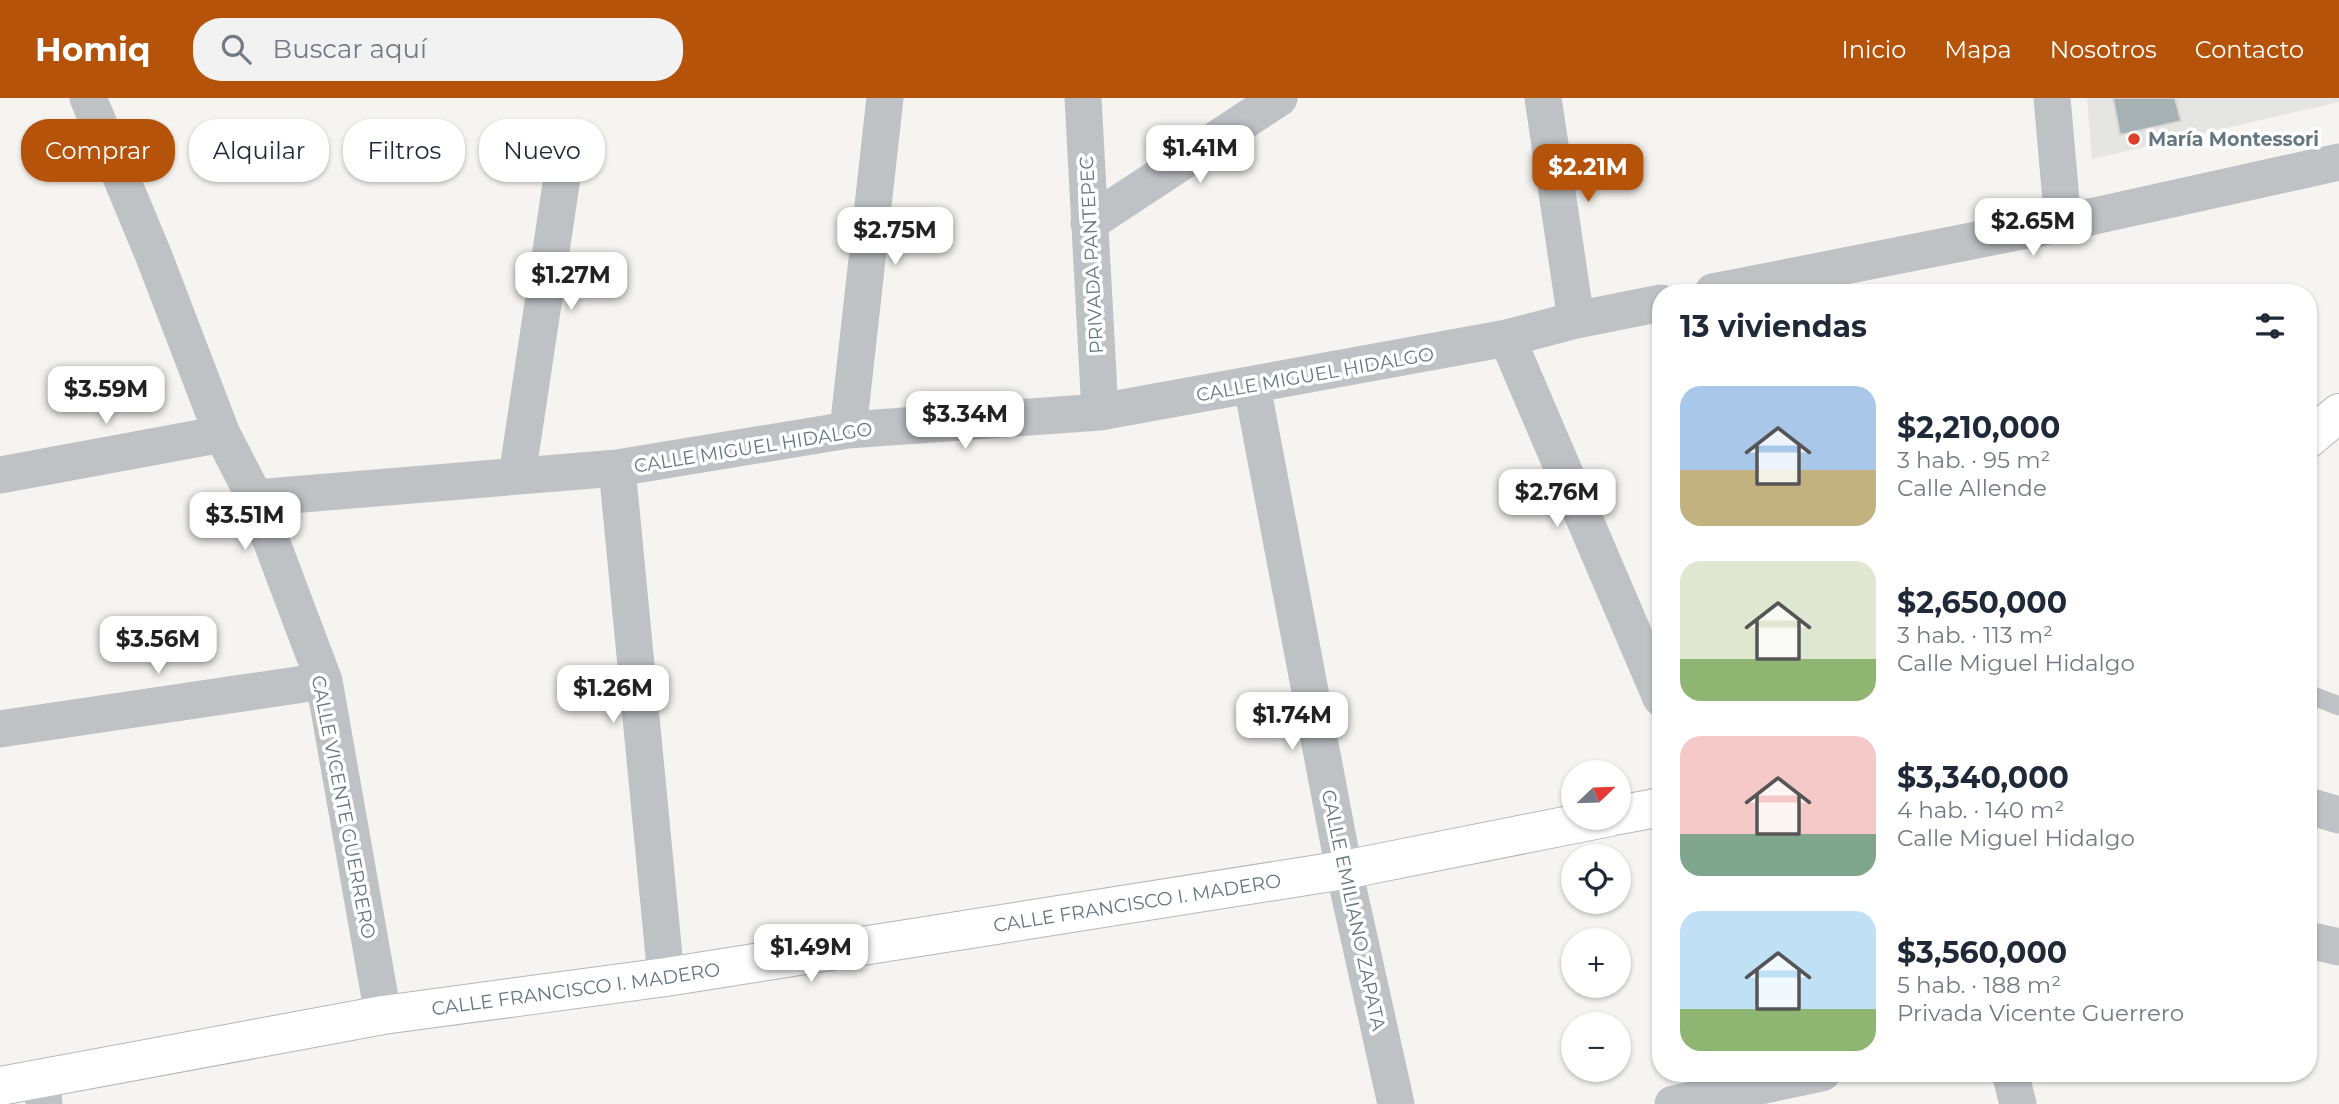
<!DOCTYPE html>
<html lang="es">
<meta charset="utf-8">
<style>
:root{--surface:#fff;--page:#f2f2f3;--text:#1f2937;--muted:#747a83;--accent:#b45309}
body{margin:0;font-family:Montserrat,sans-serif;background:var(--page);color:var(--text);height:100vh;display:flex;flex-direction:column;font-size:26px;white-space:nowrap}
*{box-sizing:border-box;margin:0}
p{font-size:23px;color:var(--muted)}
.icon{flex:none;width:38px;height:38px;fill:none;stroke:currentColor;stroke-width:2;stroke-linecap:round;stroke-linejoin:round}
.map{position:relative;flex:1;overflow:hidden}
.panel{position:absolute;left:1652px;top:186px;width:665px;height:798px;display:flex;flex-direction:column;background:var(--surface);border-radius:28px;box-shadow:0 2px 5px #0004}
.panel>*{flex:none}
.banner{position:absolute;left:21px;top:21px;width:665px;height:63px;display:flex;gap:14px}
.needle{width:46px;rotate:67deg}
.controls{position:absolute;left:1561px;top:662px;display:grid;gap:14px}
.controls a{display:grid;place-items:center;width:70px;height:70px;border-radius:50%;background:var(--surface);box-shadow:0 2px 5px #0004;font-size:35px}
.price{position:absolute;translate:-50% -60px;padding:0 16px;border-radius:14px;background:#fff;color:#222;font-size:23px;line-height:46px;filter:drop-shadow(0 2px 4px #0008)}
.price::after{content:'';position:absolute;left:50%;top:42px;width:21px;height:16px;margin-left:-10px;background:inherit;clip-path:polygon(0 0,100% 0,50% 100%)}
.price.active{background:var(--accent);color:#fff}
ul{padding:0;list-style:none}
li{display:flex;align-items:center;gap:21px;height:175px;padding:0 28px}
li span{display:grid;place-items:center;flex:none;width:196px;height:140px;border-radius:21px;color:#555}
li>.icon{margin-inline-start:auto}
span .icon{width:84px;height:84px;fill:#fffc;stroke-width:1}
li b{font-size:30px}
h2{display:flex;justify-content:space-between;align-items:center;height:84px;padding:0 28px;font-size:30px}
.tag{padding:0 24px;border-radius:28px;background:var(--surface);box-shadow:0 2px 5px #0004;font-size:24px;line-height:63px}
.tag.active{background:var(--accent);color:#fff}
header{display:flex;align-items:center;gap:42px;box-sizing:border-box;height:98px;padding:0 35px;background:var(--accent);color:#fff}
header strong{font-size:33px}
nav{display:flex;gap:38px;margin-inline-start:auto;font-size:24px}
.search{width:490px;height:63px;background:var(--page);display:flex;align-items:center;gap:18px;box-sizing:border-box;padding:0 24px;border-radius:28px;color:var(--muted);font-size:26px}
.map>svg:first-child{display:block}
</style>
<header>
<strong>Homiq</strong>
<div class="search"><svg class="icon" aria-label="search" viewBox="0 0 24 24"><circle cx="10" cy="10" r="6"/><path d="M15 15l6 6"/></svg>Buscar aquí</div>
<nav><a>Inicio</a><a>Mapa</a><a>Nosotros</a><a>Contacto</a></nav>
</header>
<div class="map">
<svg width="2339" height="1006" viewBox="0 0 2339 1006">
<rect width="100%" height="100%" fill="#f5f4f1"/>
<path fill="#e5e6e4" d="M2087,0H2339V4L2092,61Z"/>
<path fill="#a7b0b3" stroke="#d6d6d4" stroke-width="2" d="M2113,0H2175L2181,23L2120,37Z"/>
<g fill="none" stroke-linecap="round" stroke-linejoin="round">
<defs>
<g id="secondary">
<path d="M2308,341L2339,315"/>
<path d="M1619,717L1661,709"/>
<path id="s1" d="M0,988L383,917L666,879L1344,772L1610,719"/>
</g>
</defs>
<use href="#secondary" stroke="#b2b8bb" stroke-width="40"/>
<path stroke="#bec2c5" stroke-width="19" d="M2308,596L2339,608"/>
<path stroke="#bec2c5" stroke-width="37" d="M88,0L153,156L222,336L255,400L324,583L383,917
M1083,0L1100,314
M1543,0L1576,222
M2052,0L2063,125
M1089,125L1279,0
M1713,194L2063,125L2339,64
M1507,240L1661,600
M1252,288L1344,772L1396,1006
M848,332L885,0
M617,370L666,879
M0,377L222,336
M517,378L568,40
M255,400L617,370L848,332L1100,314L1507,240L1576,222L1661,205
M0,631L324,583
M2308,708L2339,717
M2308,842L2339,849
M2010,975L2018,1006
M42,979L44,1006
M1673,1006L1822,975"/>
<use href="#secondary" stroke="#fff" stroke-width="38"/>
</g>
<circle fill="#dd3f29" stroke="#fff" stroke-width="2.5" cx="2134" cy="41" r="7"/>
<g text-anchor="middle" stroke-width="7" stroke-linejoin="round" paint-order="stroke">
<g font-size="19" font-weight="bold" fill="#647781" stroke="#fff" text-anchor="start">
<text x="2148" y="48">María Montessori</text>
</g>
<g font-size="19" fill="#647781" stroke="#fff">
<text transform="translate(1091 157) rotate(-93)" y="7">PRIVADA PANTEPEC</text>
<text transform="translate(1315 276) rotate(-10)" y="7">CALLE MIGUEL HIDALGO</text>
<text transform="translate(753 349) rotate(-9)" y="7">CALLE MIGUEL HIDALGO</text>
<text transform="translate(344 709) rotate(79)" y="7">CALLE VICENTE GUERRERO</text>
<text dy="7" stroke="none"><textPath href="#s1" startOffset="1152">CALLE FRANCISCO I. MADERO</textPath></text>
<text transform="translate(1354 812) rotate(78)" y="7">CALLE EMILIANO ZAPATA</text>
<text dy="7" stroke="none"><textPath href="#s1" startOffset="584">CALLE FRANCISCO I. MADERO</textPath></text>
</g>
</g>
</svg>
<div class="controls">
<a><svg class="needle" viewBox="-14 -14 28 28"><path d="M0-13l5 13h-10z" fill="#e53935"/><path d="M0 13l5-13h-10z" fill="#747a83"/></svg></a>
<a><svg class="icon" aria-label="locate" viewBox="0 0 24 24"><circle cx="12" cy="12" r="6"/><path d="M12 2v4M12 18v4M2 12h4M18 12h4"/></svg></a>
<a>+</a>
<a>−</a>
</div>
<b class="price" style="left:1200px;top:87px">$1.41M</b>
<b class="price active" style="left:1588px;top:106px">$2.21M</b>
<b class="price" style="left:2033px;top:160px">$2.65M</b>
<b class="price" style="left:895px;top:169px">$2.75M</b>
<b class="price" style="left:571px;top:214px">$1.27M</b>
<b class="price" style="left:106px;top:328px">$3.59M</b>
<b class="price" style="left:965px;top:353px">$3.34M</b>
<b class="price" style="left:1557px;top:431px">$2.76M</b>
<b class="price" style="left:245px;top:454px">$3.51M</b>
<b class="price" style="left:158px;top:578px">$3.56M</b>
<b class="price" style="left:613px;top:627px">$1.26M</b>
<b class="price" style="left:1292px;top:654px">$1.74M</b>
<b class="price" style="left:811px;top:886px">$1.49M</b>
<div class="banner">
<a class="tag active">Comprar</a>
<a class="tag">Alquilar</a>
<a class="tag">Filtros</a>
<a class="tag">Nuevo</a>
</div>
<section class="panel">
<h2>13 viviendas<svg class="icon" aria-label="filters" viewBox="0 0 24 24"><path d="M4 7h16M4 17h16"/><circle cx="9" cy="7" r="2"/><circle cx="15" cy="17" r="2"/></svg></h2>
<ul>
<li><span style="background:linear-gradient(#a9c7e8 60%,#c2b280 0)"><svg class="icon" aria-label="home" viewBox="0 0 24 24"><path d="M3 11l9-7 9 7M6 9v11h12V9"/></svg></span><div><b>$2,210,000</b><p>3 hab. · 95 m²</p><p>Calle Allende</p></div></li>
<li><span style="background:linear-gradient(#dfe7d0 70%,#8fb573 0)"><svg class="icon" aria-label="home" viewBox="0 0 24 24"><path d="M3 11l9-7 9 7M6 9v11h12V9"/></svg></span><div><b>$2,650,000</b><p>3 hab. · 113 m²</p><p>Calle Miguel Hidalgo</p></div></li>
<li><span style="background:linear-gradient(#f6c9c9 70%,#7fa58c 0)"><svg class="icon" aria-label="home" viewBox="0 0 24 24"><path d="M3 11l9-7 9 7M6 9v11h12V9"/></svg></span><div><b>$3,340,000</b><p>4 hab. · 140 m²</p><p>Calle Miguel Hidalgo</p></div></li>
<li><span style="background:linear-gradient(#bfe0f5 70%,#8fb573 0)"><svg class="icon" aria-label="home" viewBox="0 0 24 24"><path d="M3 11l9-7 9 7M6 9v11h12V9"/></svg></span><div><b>$3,560,000</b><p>5 hab. · 188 m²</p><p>Privada Vicente Guerrero</p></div></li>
</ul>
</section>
</div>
